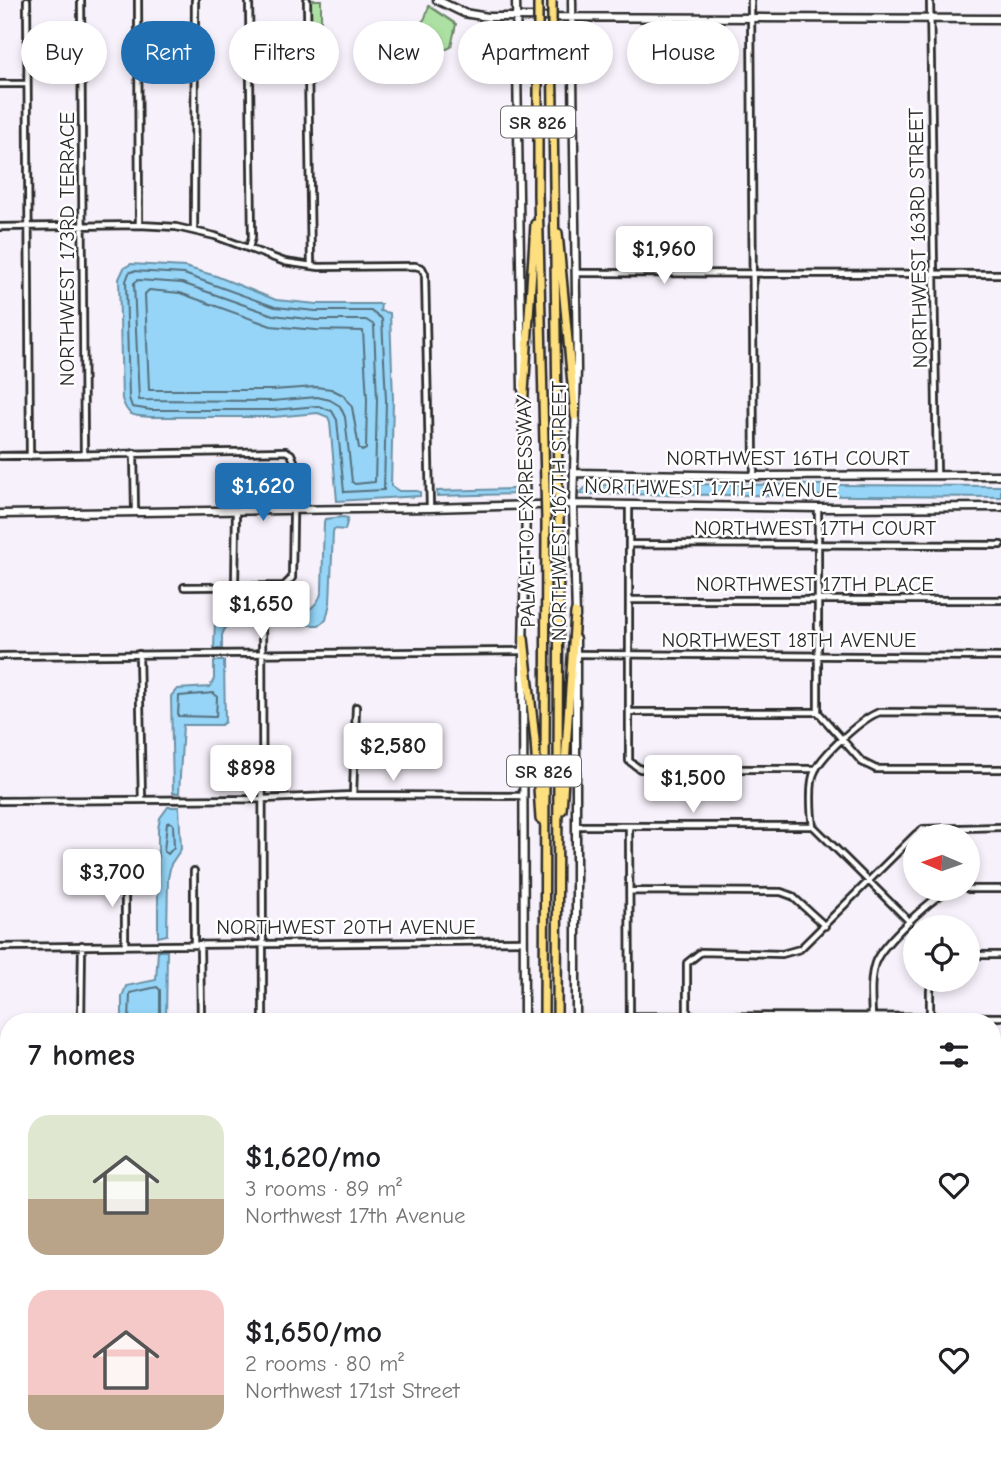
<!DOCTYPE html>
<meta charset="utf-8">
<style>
:root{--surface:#fff;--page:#f6f6f6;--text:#202124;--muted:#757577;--accent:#1f6fb2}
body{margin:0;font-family:"Comic Neue",sans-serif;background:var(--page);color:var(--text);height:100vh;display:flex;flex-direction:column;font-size:26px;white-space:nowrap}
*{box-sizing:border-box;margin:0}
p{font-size:23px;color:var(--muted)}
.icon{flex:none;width:38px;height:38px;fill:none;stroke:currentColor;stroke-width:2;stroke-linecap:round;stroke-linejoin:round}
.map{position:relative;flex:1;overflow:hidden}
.panel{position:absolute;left:0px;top:1013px;width:1001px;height:450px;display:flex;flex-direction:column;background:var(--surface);border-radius:28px 28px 0 0;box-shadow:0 4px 10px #0003}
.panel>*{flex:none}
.hud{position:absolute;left:21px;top:21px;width:959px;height:63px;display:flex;gap:14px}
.needle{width:46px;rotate:272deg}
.fabs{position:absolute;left:903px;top:824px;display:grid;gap:14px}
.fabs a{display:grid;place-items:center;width:77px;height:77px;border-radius:50%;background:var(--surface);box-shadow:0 4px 10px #0003;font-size:35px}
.price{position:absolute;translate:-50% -60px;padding:0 16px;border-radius:7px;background:#fff;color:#222;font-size:23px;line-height:46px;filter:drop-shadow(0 2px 4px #0008)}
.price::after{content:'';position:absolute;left:50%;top:42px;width:21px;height:16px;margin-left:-10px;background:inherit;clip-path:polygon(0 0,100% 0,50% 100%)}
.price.active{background:var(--accent);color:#fff}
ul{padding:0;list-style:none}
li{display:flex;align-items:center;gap:21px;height:175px;padding:0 28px}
li span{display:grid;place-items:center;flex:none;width:196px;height:140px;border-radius:21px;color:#555}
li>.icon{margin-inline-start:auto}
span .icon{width:84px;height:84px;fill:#fffc;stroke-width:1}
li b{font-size:30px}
h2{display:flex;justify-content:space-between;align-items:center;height:84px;padding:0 28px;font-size:30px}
.pill{padding:0 24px;border-radius:32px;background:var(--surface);box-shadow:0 4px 10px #0003;font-size:24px;line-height:63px}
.pill.active{background:var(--accent);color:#fff}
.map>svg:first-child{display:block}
</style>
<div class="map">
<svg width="1001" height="1462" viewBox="0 0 1001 1462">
<rect width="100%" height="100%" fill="#f7f1fb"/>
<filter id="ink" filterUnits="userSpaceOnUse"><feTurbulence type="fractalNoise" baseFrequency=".0143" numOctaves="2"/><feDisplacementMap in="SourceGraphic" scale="14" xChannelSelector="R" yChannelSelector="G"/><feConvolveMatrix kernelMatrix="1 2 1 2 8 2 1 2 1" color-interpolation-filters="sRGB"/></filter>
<g filter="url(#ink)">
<path fill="#ade1a3" stroke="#6c8667" stroke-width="2" d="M309,0H321V26H309Z
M429,6L456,24L451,47L447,49L408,48L406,42L425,18Z"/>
<path fill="#96d5f7" stroke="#6b91a5" stroke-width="2" d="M131,264L185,267L216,276L276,300L317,304H381L380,311L390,313L393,400L391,486L399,491H417L420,492V496L337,501L330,422L328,417L318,413L273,417H151C133,416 128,417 122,399L119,279L124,268Z
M660,484L1001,486V497L579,494L588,485Z
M514,489L519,492V494L437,496V491Z
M343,517L348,518L345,530L334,529L333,532L330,603L326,620L319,625H268V618L271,616C293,614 317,616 322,590L324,522L325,519Z
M256,616V625L226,626L222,635V649H214L215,620L219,617Z
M214,661H224L225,722L221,725H183L179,793H173L171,696L177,689L210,687L214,679Z
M168,807H179L181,849L171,864L168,878L167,935L158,937V829L160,818Z
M158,951H167L166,1022H122V997L126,986L156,980Z
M13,1454H51L50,1462H13Z"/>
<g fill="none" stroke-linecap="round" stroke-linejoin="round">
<path stroke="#566f7d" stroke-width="2" d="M133,271L184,274L275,307L316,311H371L382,319L386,400L384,490L344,492L337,420L332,411L318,406L273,410H151L132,407L129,398L126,281L129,273Z
M138,280L182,283L273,315L316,320H366L374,325L377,400L375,482L355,484L352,482L345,417L340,406L330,400L317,397L272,401L139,400L134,283Z
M149,290L180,293L271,326L316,330L363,331L367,400L366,449L362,451L359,448L352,407L343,395L331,389L316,387L272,390H149L145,294Z
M214,693L217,697L216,717L178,716L179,696Z
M170,822L173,824L174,847L168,854L164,851L167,823Z
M129,1022L130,993L157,987L160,990V1022"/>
<defs>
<path id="street" d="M27,0L30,456
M81,0L84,455
M138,0L139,225
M249,0L252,237L249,248
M307,0L311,266
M751,0L754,476
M930,0L937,475
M0,84H26
M0,227L139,225L176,227L215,236L285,262L319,267L415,266L422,268L425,274L430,508
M194,230L195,0
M576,273L1001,274
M134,453L135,511
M0,456L286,451L291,454L294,461L292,578L284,586L184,587
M629,505V761L640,769H815
M818,508V712L862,762L876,769H1001
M629,544L1001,545
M235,587L236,510
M262,587L263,1022
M629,600H1001
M139,654L142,800
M576,654L1001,657
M0,656L523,651
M629,712H818
M353,795L356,707
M0,801L263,799L353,795L523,796
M576,826H813
M629,828L630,1022
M194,871V944
M125,873V945
M968,889H1001
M630,891L781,892L792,896L825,926
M910,922L813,826C811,814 809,781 815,771C823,754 863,717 880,712L1001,713
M200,944L201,1022
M0,947L524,941
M968,955H1001
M630,1016L1001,1017
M687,1017V963L701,952L782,954L800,949L916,834L923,829L1001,827
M930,1018V990L934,980
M81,1022L82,945
M872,1022C872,1003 869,981 875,963C881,945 935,894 952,889
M992,1154H1001
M992,1249L1001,1253
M992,1322L1001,1323
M0,1375H9
M84,1454V1462
M230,1454V1462
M289,1454V1462
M343,1454V1462
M398,1454V1462
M471,1462L478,1454
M873,1462V1454
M929,1462V1454
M983,1462V1454"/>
<path id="secondary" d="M437,0L464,13L488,17L1001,19
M516,0L522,390
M572,0L577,370L573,504L576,617
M522,404L526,505L523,651L524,1022
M574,473L754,476L1001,475
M0,514L430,508L573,504L818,508L1001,507
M576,1022V639
M992,1081H1001
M0,1085H9
M992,1091H1001
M0,1094H9
M578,1454L579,1462
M525,1462V1454"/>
<path id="highway" d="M538,35V195L545,484
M552,35L558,485
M558,233L575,416
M523,408L535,224
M524,638L535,740L540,819
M562,810L575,613
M544,1022L546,520
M557,1022L559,519
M546,1454V1462
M558,1454V1462
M567,1454L568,1462
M533,1462V1454"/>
</defs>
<use href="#street" stroke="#2b2b2b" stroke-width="10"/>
<use href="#secondary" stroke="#2b2b2b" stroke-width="11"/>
<use href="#highway" stroke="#2b2b2b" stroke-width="12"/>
<use href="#street" stroke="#fff" stroke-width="4.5"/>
<use href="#secondary" stroke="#fff" stroke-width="6"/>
<use href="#highway" stroke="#fedf80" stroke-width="7"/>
<defs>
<path id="highway-bridge" d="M552,1V35
M538,2V35
M545,484L546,520
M558,485L559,519"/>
</defs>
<use href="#highway-bridge" stroke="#2b2b2b" stroke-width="12" stroke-linecap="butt"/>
<use href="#highway-bridge" stroke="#fedf80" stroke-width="7"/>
</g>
</g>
<g text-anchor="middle" stroke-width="5" stroke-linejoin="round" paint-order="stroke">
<g fill="#fff" stroke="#6b6b6b" stroke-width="2">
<rect x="501" y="106.5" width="74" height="31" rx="5"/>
<rect x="507" y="755.5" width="74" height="31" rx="5"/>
</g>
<g font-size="19" font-weight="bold" fill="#2b2b2b">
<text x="538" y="129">SR 826</text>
<text x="544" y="778">SR 826</text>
</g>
<g font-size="21" fill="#2b2b2b" stroke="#fff">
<text transform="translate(918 238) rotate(-91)" y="7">NORTHWEST 163RD STREET</text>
<text transform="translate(67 249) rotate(-90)" y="7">NORTHWEST 173RD TERRACE</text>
<text x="788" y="465">NORTHWEST 16TH COURT</text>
<text transform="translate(711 488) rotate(1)" y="7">NORTHWEST 17TH AVENUE</text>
<text transform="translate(526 511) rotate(-91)" y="7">PALMETTO EXPRESSWAY</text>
<text transform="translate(559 511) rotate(-90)" y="7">NORTHWEST 167TH STREET</text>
<text x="815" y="535">NORTHWEST 17TH COURT</text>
<text x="815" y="591">NORTHWEST 17TH PLACE</text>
<text x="789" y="647">NORTHWEST 18TH AVENUE</text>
<text x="346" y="934">NORTHWEST 20TH AVENUE</text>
</g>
</g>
</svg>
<div class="fabs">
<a><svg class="needle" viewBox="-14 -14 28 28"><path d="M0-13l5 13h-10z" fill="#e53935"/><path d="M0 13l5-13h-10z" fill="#757577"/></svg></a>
<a><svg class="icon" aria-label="locate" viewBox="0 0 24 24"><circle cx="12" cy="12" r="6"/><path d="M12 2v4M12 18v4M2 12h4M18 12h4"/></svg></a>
</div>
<b class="price" style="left:664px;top:286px">$1,960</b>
<b class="price active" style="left:263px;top:523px">$1,620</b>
<b class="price" style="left:261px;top:641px">$1,650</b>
<b class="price" style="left:393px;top:783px">$2,580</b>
<b class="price" style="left:251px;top:805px">$898</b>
<b class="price" style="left:693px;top:815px">$1,500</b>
<b class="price" style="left:112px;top:909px">$3,700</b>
<div class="hud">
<a class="pill">Buy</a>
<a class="pill active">Rent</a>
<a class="pill">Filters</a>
<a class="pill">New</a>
<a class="pill">Apartment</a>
<a class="pill">House</a>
</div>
<section class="panel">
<h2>7 homes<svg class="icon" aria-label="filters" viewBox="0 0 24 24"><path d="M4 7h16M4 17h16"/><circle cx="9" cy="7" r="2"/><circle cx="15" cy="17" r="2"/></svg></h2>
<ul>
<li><span style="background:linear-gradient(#dfe7d0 60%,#b9a48a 0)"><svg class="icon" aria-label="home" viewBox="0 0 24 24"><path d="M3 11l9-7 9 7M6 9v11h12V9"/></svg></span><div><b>$1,620/mo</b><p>3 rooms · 89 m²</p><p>Northwest 17th Avenue</p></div><svg class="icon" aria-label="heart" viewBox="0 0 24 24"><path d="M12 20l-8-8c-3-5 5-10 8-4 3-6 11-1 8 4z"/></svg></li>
<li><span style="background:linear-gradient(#f6c9c9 75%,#b9a48a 0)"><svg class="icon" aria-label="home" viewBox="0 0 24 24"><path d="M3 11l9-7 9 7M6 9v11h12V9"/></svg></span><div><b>$1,650/mo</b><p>2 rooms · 80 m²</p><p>Northwest 171st Street</p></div><svg class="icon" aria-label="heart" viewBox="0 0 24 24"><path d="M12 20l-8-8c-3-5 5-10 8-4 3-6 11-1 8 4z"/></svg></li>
</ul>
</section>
</div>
